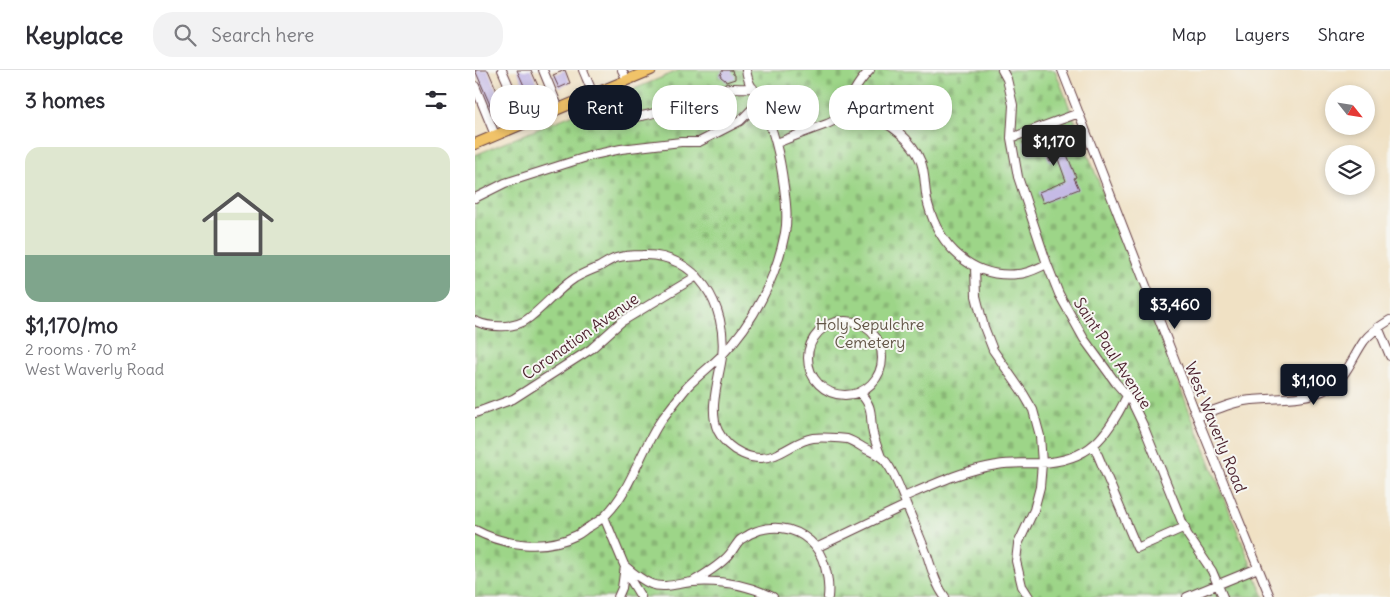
<!DOCTYPE html>
<meta charset="utf-8">
<style>
:root{--surface:#fff;--page:#f2f2f3;--text:#2b2b33;--muted:#7c7c81;--line:#e1e1e2;--accent:#111827}
body{margin:0;font-family:Delius,sans-serif;background:var(--page);color:var(--text);height:100vh;display:flex;flex-direction:column;font-size:19px;white-space:nowrap}
*{box-sizing:border-box;margin:0}
p{font-size:16px;color:var(--muted)}
.icon{flex:none;width:28px;height:28px;fill:none;stroke:currentColor;stroke-width:2;stroke-linecap:round;stroke-linejoin:round}
.map{position:relative;flex:1;overflow:hidden}
.side{display:flex;flex-direction:column;background:var(--surface);width:475px}
.side>*{flex:none}
.hud{position:absolute;left:15px;top:15px;width:475px;height:45px;display:flex;gap:10px}
.needle{width:32px;rotate:120deg}
.fabs{position:absolute;left:850px;top:15px;display:grid;gap:10px}
.fabs a{display:grid;place-items:center;width:50px;height:50px;border-radius:50%;background:var(--surface);box-shadow:0 2px 8px #0003;font-size:25px}
.price{position:absolute;translate:-50% -42px;padding:0 11px;border-radius:5px;background:var(--accent);color:#fff;font-size:16px;line-height:32px;filter:drop-shadow(0 1px 2px #0008)}
.price::after{content:'';position:absolute;left:50%;top:30px;width:15px;height:11px;margin-left:-8px;background:inherit;clip-path:polygon(0 0,100% 0,50% 100%)}
.price.selected{background:#222;color:#fff}
ul{padding:0;list-style:none}
li{display:grid;align-content:center;gap:10px;height:265px;padding:0 25px}
li span{display:grid;place-items:center;height:155px;border-radius:15px;color:#555}
li>.icon{margin-inline-start:auto}
span .icon{width:90px;height:90px;fill:#fffc;stroke-width:1}
li b{font-size:21px}
h2{display:flex;justify-content:space-between;align-items:center;height:60px;padding:0 25px;font-size:21px}
.chip{padding:0 18px;border-radius:20px;background:var(--surface);box-shadow:0 2px 8px #0003;font-size:18px;line-height:45px}
.chip.selected{background:var(--accent);color:#fff}
header{display:flex;align-items:center;gap:30px;box-sizing:border-box;height:70px;padding:0 25px;background:var(--surface);border-bottom:1px solid var(--line)}
header strong{font-size:24px}
nav{display:flex;gap:28px;margin-inline-start:auto;font-size:18px}
.search{width:350px;height:45px;background:var(--page);display:flex;align-items:center;gap:12px;box-sizing:border-box;padding:0 18px;border-radius:20px;color:var(--muted);font-size:19px}
main{display:flex;flex:1;min-height:0}
.map>svg:first-child{display:block}
</style>
<header>
<strong>Keyplace</strong>
<div class="search"><svg class="icon" aria-label="search" viewBox="0 0 24 24"><circle cx="10" cy="10" r="6"/><path d="M15 15l6 6"/></svg>Search here</div>
<nav><a>Map</a><a>Layers</a><a>Share</a></nav>
</header>
<main>
<section class="side">
<h2>3 homes<svg class="icon" aria-label="filters" viewBox="0 0 24 24"><path d="M4 7h16M4 17h16"/><circle cx="9" cy="7" r="2"/><circle cx="15" cy="17" r="2"/></svg></h2>
<ul>
<li><span style="background:linear-gradient(#dfe7d0 70%,#7fa58c 0)"><svg class="icon" aria-label="home" viewBox="0 0 24 24"><path d="M3 11l9-7 9 7M6 9v11h12V9"/></svg></span><div><b>$1,170/mo</b><p>2 rooms · 70 m²</p><p>West Waverly Road</p></div></li>
</ul>
</section>
<div class="map">
<svg width="915" height="527" viewBox="0 0 915 527">
<defs>
<pattern id="cemetery-stones" width="16" height="16" patternUnits="userSpaceOnUse" patternTransform="scale(1.25)"><rect width="16" height="16" fill="#9dd588"/><path d="M2 7V4a2 2 0 0 1 4 0v3zM10 15v-3a2 2 0 0 1 4 0v3z" fill="#89b676"/></pattern>
</defs>
<rect width="100%" height="100%" fill="#f6f6f2"/>
<filter id="ink" filterUnits="userSpaceOnUse"><feTurbulence type="fractalNoise" baseFrequency=".02" numOctaves="2"/><feDisplacementMap in="SourceGraphic" scale="10" xChannelSelector="R" yChannelSelector="G"/><feConvolveMatrix kernelMatrix="1 2 1 2 8 2 1 2 1" color-interpolation-filters="sRGB"/></filter>
<filter id="wash" filterUnits="userSpaceOnUse"><feTurbulence type="fractalNoise" baseFrequency=".0096" numOctaves="4" result="noise"/><feDisplacementMap in="SourceGraphic" scale="20" xChannelSelector="R" yChannelSelector="G"/><feGaussianBlur stdDeviation="1.12" result="paint"/><feColorMatrix in="noise" values="0 0 0 0 0 0 0 0 0 0 0 0 0 0 0 0 0 1.4 0 .05"/><feComposite in="paint" operator="in"/></filter>
<g filter="url(#wash)">
<rect width="100%" height="100%" fill="#f0e1c4"/>
<path fill="url(#cemetery-stones)" stroke="#747a5a" d="M205,0H580L668,225L789,527H0V85Z"/>
<g id="blocks">
<path fill="#c5bae5" d="M0,0H13L30,40L19,44Z
M42,0H56L64,18L67,17L70,25L65,27L64,26L55,29Z
M90,0L95,13L84,18L78,5Z
M248,0H257L258,4L260,5V9L251,12L250,10L246,7L245,5Z
M578,64L584,79L589,77L601,107L599,108L604,119L568,133L564,122L591,111L583,89L575,92L569,78L554,85L548,72L558,67L560,72Z"/>
</g>
</g>
<g filter="url(#ink)">
<use href="#blocks" fill-opacity="0" stroke="#633c42" stroke-width="1"/>
<g fill="none" stroke-linecap="round" stroke-linejoin="round">
<defs>
<path id="minor" d="M27,0L50,53
M68,0L84,39
M108,0C113,11 117,25 125,34C155,68 213,25 247,19C257,17 268,19 278,18
M147,0L152,10
M527,0L532,9L538,35L536,68L543,107L572,194L584,224L609,269L641,313L656,330L668,355L712,464L737,501L748,527
M587,0L722,347L795,527
M0,16L20,65
M371,46C376,25 380,16 395,0
M536,68L604,43
M302,73C319,66 335,60 352,54C359,51 366,46 373,46C380,46 387,46 393,47C415,51 438,71 446,92C451,106 449,120 453,134C464,176 497,209 543,204C553,204 563,198 572,194
M0,128L30,113L118,85L146,79L206,72H224L265,51L285,31
M500,198L501,226L509,257L518,280L548,323L558,340L565,366L567,393L565,417L559,440L543,474L541,491L547,516L554,527
M333 288a37 37 0 1 1 74 0a37 37 0 1 1-74 0Z
M0,251C15,258 41,259 54,248C70,236 83,219 100,208C107,204 116,200 124,197C129,194 135,190 141,188C148,186 159,185 167,185C222,183 253,236 247,287C244,309 233,340 243,361C253,381 279,394 300,385C313,380 324,370 338,368C346,367 364,368 372,369C378,371 384,375 389,378C396,382 406,385 411,392C421,405 426,422 432,436C439,453 446,469 452,485C457,500 461,515 470,527
M903,257L915,286
M385,323C400,339 394,346 398,364C400,371 403,379 406,387
M0,343L38,329L116,279L146,252L222,206
M722,347C737,341 753,334 769,331C795,327 828,331 852,319C871,309 877,288 889,271C896,262 905,256 915,250
M619,376L662,478L710,457
M429,427C459,414 489,400 522,395C536,392 551,394 565,393C614,391 632,367 652,326
M129,447L155,509L166,527
M0,460C30,476 70,481 102,465C106,463 110,459 114,457C120,453 126,450 130,446C156,420 165,382 185,352C194,340 204,327 213,316C224,305 236,296 247,285C279,252 301,208 310,163C313,148 311,132 309,117C305,85 299,60 285,30C283,25 278,20 275,14C273,10 272,5 271,0
M343,477L431,435
M217,512C229,505 241,498 251,488C257,483 260,475 265,470C268,468 272,466 275,464C295,454 318,456 335,471C349,483 355,509 353,527
M143,527L147,518L150,496C158,503 166,510 176,514C189,519 205,513 218,512C246,510 273,515 298,527
M712,527L783,498"/>
<path id="major" d="M0,74L176,0"/>
</defs>
<use href="#minor" stroke="#633c42" stroke-width="10"/>
<use href="#major" stroke="#633c42" stroke-width="12"/>
<use href="#minor" stroke="#fff" stroke-width="8"/>
<use href="#major" stroke="#f1c369" stroke-width="10"/>
</g>
</g>
<g text-anchor="middle" stroke-width="4" stroke-linejoin="round" paint-order="stroke">
<g font-size="16" fill="#635647" stroke="#f6f6f2">
<text x="395" y="260">Holy Sepulchre<tspan x="395" dy="18">Cemetery</tspan></text>
</g>
<g font-size="16" fill="#4a1f2b" stroke="#f6f6f2">
<text transform="translate(105 266) rotate(-35)" y="6">Coronation Avenue</text>
<text transform="translate(638 283) rotate(57)" y="6">Saint Paul Avenue</text>
<text transform="translate(741 357) rotate(68)" y="6">West Waverly Road</text>
</g>
</g>
</svg>
<div class="fabs">
<a><svg class="needle" viewBox="-14 -14 28 28"><path d="M0-13l5 13h-10z" fill="#e53935"/><path d="M0 13l5-13h-10z" fill="#7c7c81"/></svg></a>
<a><svg class="icon" aria-label="layers" viewBox="0 0 24 24"><path d="M12 4l9 5-9 5-9-5zM3 14l9 5 9-5"/></svg></a>
</div>
<b class="price selected" style="left:579px;top:97px">$1,170</b>
<b class="price" style="left:700px;top:260px">$3,460</b>
<b class="price" style="left:839px;top:336px">$1,100</b>
<div class="hud">
<a class="chip">Buy</a>
<a class="chip selected">Rent</a>
<a class="chip">Filters</a>
<a class="chip">New</a>
<a class="chip">Apartment</a>
</div>
</div>
</main>
